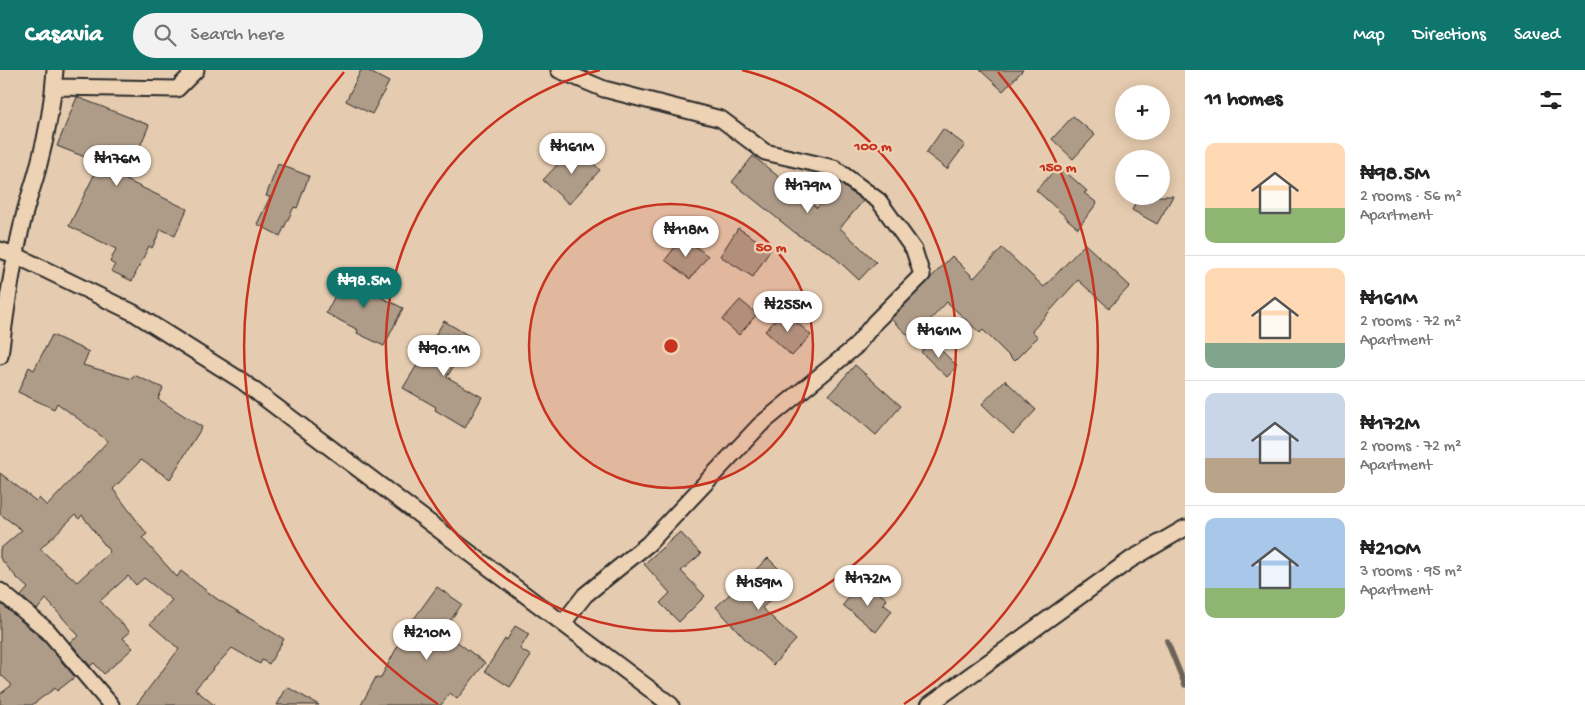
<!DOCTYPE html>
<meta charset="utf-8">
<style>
:root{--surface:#fff;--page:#f2f2f2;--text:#222;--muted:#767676;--line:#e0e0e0;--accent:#0f766e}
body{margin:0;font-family:"Gochi Hand",sans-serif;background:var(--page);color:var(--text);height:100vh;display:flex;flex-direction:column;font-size:19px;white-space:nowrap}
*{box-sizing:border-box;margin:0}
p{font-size:16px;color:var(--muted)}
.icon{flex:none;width:28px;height:28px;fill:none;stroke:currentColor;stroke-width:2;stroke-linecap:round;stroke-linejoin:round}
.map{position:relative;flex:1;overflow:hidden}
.panel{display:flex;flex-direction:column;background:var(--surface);width:400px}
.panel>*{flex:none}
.tools{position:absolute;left:1115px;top:15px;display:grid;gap:10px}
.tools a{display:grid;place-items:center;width:55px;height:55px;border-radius:50%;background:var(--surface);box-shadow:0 2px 12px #0003;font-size:25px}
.price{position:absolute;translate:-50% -42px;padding:0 11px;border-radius:18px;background:#fff;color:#222;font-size:16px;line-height:32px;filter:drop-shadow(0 1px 2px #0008)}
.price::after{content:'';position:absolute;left:50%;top:30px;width:15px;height:11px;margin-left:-8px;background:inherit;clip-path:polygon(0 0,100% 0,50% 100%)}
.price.current{background:var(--accent);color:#fff}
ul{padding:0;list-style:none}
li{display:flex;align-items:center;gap:15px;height:125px;padding:0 20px}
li+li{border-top:1px solid var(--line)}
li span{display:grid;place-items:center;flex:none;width:140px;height:100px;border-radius:10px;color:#555}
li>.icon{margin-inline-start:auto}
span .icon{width:60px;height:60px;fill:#fffc;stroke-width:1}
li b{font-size:21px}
h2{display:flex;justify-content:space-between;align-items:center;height:60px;padding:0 20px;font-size:21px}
header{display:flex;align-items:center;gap:30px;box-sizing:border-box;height:70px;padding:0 25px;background:var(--accent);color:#fff}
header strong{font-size:24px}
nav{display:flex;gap:28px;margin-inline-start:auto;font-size:18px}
.search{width:350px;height:45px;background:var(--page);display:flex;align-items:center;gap:12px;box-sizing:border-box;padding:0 18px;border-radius:28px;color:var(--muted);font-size:19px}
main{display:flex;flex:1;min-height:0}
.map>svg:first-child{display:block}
</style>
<header>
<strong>Casavia</strong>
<div class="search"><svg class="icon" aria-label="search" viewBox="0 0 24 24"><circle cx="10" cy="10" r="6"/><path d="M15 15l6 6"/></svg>Search here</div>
<nav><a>Map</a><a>Directions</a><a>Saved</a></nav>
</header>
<main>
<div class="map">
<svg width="1185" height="635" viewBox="0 0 1185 635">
<rect width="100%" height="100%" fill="#e5cbaf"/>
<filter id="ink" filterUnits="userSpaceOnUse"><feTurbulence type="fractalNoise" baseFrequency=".02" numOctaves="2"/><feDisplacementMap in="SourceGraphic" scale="10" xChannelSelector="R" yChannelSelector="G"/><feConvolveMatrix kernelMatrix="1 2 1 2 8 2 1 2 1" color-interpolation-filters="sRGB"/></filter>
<g filter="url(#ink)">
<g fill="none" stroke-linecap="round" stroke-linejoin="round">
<path stroke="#6d6459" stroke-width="5.5" d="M1167,571L1185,615"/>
</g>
<path fill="#af9c88" stroke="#2b2b2b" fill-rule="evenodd" d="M361,0H366L389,12L372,44L346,31Z
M980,0H1023L1003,21Z
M77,27L149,55L126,110L187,139L175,166L161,159L152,178L149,176L132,211L111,201L115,195L110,192L116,179L69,156L100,93L57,76Z
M1073,46L1095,65L1073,89L1052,69Z
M943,59L965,75L947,99L926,83Z
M575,76L600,100L569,134L543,110Z
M753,86L817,138L838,112L863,131L840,158L876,192L859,210L830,183L798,165L732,112Z
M278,94L309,106L297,138L294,137L280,166L257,154L270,127L266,126Z
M1059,96L1087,121L1084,123L1097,133L1078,158L1067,149V148L1036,120Z
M1139,126H1173L1157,154L1132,140Z
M738,158L771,179L753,207L720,186Z
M683,167L708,186L690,209L665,190Z
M1085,174L1130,216L1109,238L1078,210L1032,261L1038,267L1014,291L983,260L980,263L947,232L912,269L891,249L952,186L974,208L1002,178L1044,217Z
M348,201L377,215L372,223L403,238L384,276L357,263L358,260L326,243Z
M740,230L757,244L739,265L722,250Z
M784,241L811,265L792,286L765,261Z
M444,251L471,267L447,307L482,327L465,358L435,340L436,337L403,318Z
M52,265L89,282L83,295L132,309L134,305L163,318L158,329L202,357L170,409L141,390L113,419L147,464L142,468L177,507L181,501L217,529L284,569L269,594L262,590L260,594L232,578L195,619L214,635H136L179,579L150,554L172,530L144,508L136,515L128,506L100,531L130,562L123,568L133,578L104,604L94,593L90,596L70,572L79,566L46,529L37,540L21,526L28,518L17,508L0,488V479L22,460L0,444V403L36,431L39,428L47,436L108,371L57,333L54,339L18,322L29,297L34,300ZM75,445L79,449L82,445L110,482L77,512L40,479Z
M932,271L957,296L947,307L921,282Z
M855,295L901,336L876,365L829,325Z
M1005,310L1036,340L1013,364L982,334Z
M680,462L701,484L681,501L705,526L679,552L660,533L670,523L644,494Z
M768,488L791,511L762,538L796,570L773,595L747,571L716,537Z
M859,515L869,523L872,518L887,529L883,534L892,541L876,562L843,535Z
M437,517L462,534L443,561L485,593L457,629L450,623L441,635H361L376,607L380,609L408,557Z
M0,533L40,567L75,607L57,621L55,618L32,635H0V624L12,615L0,604Z
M515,556L529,564L520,579L531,586L510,617L485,601L505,569L507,570Z
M287,617L319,635H277Z"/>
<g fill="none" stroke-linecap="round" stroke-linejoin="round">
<defs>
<path id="minor" d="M559,0L604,19L721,49L765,82L834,98L879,131L914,180L922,205L875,252L855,277L760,355L648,474L585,525L563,553
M54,17L177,19L196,0
M0,180L15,185L134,243L242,311L671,635
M0,286C6,238 13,190 25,142C29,126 35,111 39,94C47,64 53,31 55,0
M0,521L48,561L111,635
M929,635L1130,490L1185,458"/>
</defs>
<use href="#minor" stroke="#2b2b2b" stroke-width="19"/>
<use href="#minor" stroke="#edd2b4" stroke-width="15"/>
</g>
</g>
<circle cx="671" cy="276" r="142" fill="#c8321e" fill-opacity=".12"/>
<g fill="none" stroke="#c8321e" stroke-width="2.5">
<circle cx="671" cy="276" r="142"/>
<path d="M742 0A285 285 0 1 1 600 0"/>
<path d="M438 634A427 427 0 0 1 344 2M998 2A427 427 0 0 1 904 634"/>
</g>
<circle cx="671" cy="276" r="8" fill="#c8321e" stroke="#edd2b4" stroke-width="2.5"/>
<g font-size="15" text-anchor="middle" font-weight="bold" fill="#c8321e" stroke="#edd2b4" stroke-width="4.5" stroke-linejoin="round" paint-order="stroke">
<text x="873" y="80">100 m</text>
<text x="1058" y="101">150 m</text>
<text x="771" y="181">50 m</text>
</g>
</svg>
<div class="tools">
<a>+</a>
<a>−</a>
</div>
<b class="price" style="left:572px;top:105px">₦161M</b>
<b class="price" style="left:117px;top:117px">₦176M</b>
<b class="price" style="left:808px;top:144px">₦179M</b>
<b class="price" style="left:686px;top:188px">₦118M</b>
<b class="price current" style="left:364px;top:239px">₦98.5M</b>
<b class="price" style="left:788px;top:263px">₦255M</b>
<b class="price" style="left:939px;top:289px">₦161M</b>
<b class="price" style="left:444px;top:307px">₦90.1M</b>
<b class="price" style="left:868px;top:537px">₦172M</b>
<b class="price" style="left:759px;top:541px">₦159M</b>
<b class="price" style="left:427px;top:591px">₦210M</b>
</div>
<section class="panel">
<h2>11 homes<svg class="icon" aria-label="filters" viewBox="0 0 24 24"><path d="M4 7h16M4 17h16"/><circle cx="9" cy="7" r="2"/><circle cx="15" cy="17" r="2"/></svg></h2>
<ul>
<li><span style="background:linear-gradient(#ffd9b3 65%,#8fb573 0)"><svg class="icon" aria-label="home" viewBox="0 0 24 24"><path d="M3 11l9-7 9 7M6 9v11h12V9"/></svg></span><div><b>₦98.5M</b><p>2 rooms · 56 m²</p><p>Apartment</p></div></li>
<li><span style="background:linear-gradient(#ffd9b3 75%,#7fa58c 0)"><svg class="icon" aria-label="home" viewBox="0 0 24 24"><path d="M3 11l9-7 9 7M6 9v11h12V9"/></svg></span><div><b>₦161M</b><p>2 rooms · 72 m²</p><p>Apartment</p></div></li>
<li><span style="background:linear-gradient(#c9d6e8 65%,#b9a48a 0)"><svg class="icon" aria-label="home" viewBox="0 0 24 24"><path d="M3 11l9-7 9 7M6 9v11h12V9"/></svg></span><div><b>₦172M</b><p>2 rooms · 72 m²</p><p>Apartment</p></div></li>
<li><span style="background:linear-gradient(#a9c7e8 70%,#8fb573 0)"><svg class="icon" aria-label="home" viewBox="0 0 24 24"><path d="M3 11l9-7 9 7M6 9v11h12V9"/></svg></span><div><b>₦210M</b><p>3 rooms · 95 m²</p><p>Apartment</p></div></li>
</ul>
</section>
</main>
